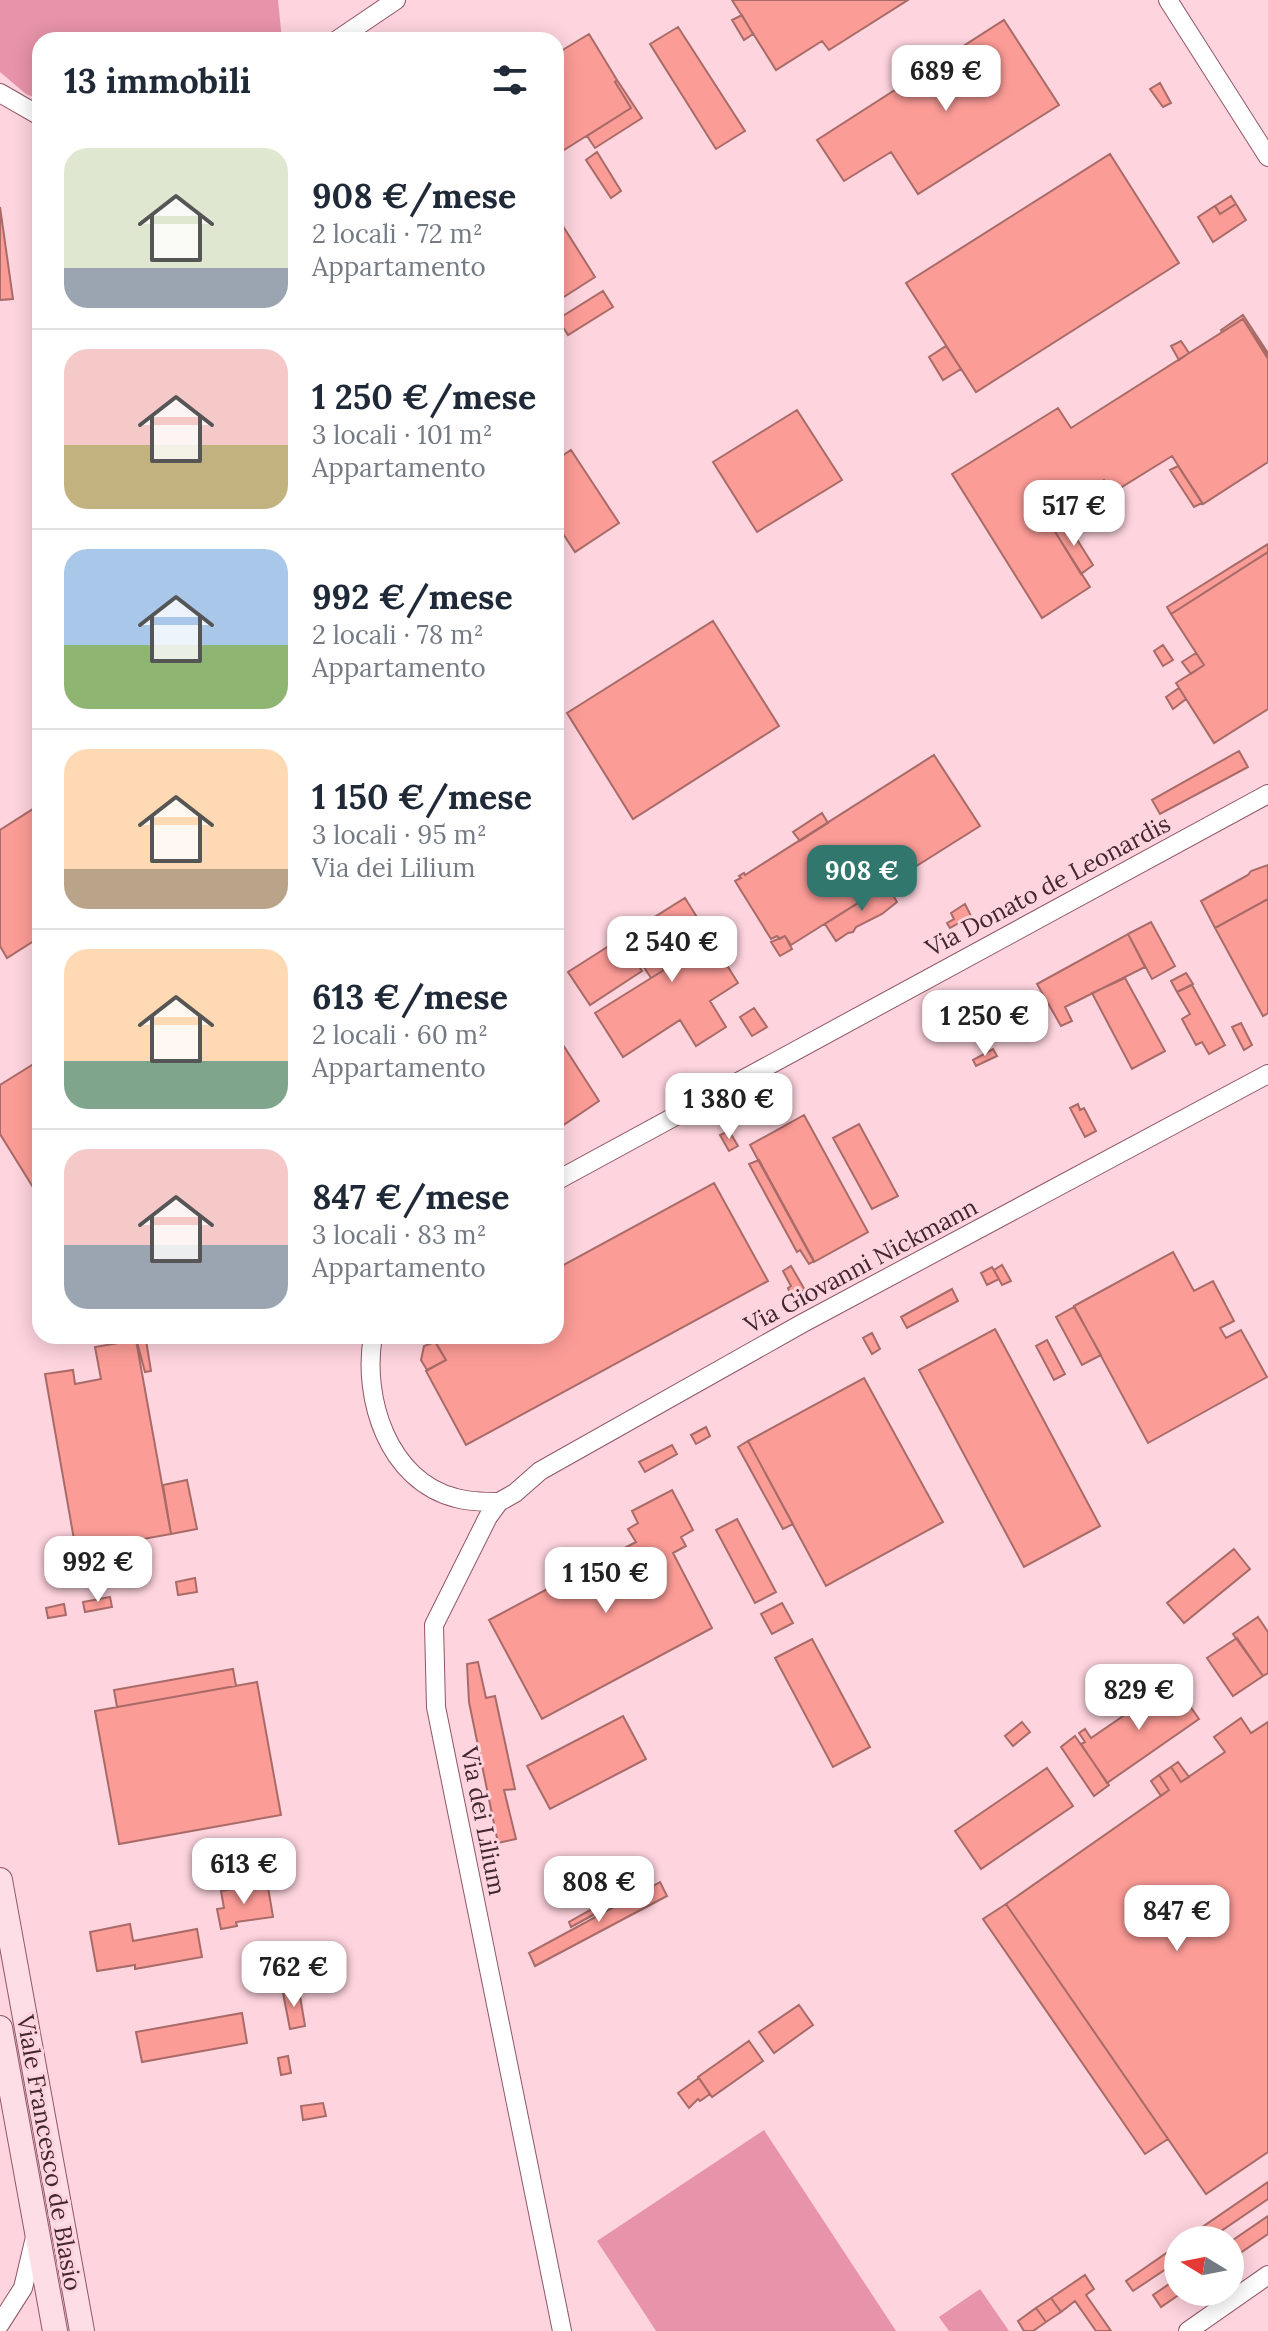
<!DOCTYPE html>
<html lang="it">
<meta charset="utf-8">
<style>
:root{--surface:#fff;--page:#f2f2f3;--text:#1f2937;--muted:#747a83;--line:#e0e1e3;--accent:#31776d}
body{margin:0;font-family:Lora,serif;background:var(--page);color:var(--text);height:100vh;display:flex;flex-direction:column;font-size:30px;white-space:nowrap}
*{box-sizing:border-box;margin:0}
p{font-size:26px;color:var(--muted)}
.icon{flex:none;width:44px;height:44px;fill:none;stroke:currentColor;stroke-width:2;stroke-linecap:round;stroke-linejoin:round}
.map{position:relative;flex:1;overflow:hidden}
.drawer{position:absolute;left:32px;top:32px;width:532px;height:1312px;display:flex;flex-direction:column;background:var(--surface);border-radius:24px;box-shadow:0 4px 20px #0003}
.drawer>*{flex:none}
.needle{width:52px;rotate:280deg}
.tools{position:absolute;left:1164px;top:2226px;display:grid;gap:16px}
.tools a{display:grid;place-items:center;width:80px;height:80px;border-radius:50%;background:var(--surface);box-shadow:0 4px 20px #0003;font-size:40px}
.price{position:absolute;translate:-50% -68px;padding:0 18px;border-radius:16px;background:#fff;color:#222;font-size:26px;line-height:52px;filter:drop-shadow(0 2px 4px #0008)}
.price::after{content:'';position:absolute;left:50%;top:48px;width:24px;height:18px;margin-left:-12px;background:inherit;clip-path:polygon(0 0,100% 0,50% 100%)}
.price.selected{background:var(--accent);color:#fff}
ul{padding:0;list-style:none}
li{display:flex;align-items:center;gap:24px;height:200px;padding:0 32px}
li+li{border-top:2px solid var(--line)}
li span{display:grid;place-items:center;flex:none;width:224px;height:160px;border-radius:24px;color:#555}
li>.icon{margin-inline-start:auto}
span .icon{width:96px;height:96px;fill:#fffc;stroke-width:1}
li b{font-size:34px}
h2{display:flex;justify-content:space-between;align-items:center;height:96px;padding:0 32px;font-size:34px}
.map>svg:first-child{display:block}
</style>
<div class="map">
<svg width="1268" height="2331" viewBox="0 0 1268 2331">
<rect width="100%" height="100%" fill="#fed4de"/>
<path fill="#e793a9" d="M0,0H278L282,40H40V100L26,94L0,72Z
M764,2130L896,2331H656L597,2241Z
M980,2289L1009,2331H949L939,2317Z"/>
<path fill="#fc9c97" stroke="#a86b68" stroke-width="2" d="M732,0H908L829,50L822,41L776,70Z
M742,15L753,34L744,40L732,20Z
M1004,20L1059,105L918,194L891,152L844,181L817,140Z
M678,27L745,131L716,149L650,44Z
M589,34L617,80L615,82L631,108L556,155V54Z
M617,80L642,118L595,148L587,136L631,108L615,82Z
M1160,83L1171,103L1163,107L1150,89Z
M597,152L621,191L611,198L586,160Z
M1110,154L1179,263L976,392L906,283Z
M1231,196L1236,204L1220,214L1215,206Z
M1236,204L1246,220L1213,242L1198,217L1215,206L1220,214Z
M0,207L13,299L0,300Z
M556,215L595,277L556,302Z
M603,291L613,307L568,335L558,319Z
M1243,315L1268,353V356L1243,319L1222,332L1221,330Z
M1243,319L1268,359V462L1203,504L1172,456L1112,493L1104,480L1045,516L1090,587L1042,618L952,474L1058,408L1071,428Z
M1181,341L1189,353L1179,360L1171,346Z
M946,346L961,369L943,380L929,357Z
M797,410L842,480L757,532L713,462Z
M571,450L619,523L575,552L556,523V460Z
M1178,466L1202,503L1194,507L1170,470Z
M1066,522L1093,565L1081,574L1054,530Z
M1268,544V552L1171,614L1167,607Z
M1268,552V709L1214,743L1176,683L1204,665L1171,614Z
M713,621L779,726L633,819L567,713Z
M1163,645L1173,660L1163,666L1154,651Z
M1196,653L1204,665L1191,674L1182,662Z
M1179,688L1186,699L1173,709L1166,697Z
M1239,751L1248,767L1160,814L1152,800Z
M934,755L980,826L791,945L785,936L780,939L777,936L771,939L735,881L741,878L739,876L744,873L745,875Z
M33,809L40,820V937L7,958L0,946V830Z
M822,813L828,823L800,841L793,832Z
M1268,865V899L1215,928L1201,901L1248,875L1251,871Z
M887,885L897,902L882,914L856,927L853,932L848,933L836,941L825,924Z
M685,898L738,983L710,1001L726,1027L696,1046L680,1020L623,1057L595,1013L664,970L637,928Z
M1268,899V1013L1263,1016L1215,928Z
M965,904L971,916L950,928L947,923L954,919L951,913Z
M1151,922L1175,966L1152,979L1128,934Z
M638,929L664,970L651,978L625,938Z
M1128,934L1145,967L1065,1007L1072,1021L1061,1026L1037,984Z
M785,936L792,949L780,956L771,942Z
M612,944L617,949L625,944L642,971L590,1005L568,972Z
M1186,973L1193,984L1177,992L1171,981Z
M1125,978L1165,1051L1132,1069L1092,993Z
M1192,985L1225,1045L1209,1054L1202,1042L1196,1045L1182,1019L1190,1014L1177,992Z
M754,1008L767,1027L752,1036L740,1017Z
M1241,1023L1252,1045L1244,1050L1232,1027Z
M556,1034L599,1101L556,1130Z
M993,1049L997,1056L976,1066L973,1060Z
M40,1060V1189L36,1192L0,1134V1085Z
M1078,1104L1080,1110L1084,1108L1096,1131L1085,1137L1070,1108Z
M804,1115L868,1232L814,1262L750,1145Z
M859,1124L898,1196L872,1209L833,1138Z
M729,1131L738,1146L729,1151L720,1135Z
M759,1160L814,1261L809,1264L800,1250L797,1252L749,1164Z
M714,1183L768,1281L466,1445L426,1371L446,1360L432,1336H556V1269Z
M1173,1252L1194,1291L1213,1281L1234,1321L1220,1328L1226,1338L1241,1330L1267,1377L1148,1443L1074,1306Z
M1002,1265L1011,1281L1002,1285L994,1270Z
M791,1266L805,1290L792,1297L788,1288L791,1286L783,1271Z
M992,1267L999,1279L987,1285L981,1273Z
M952,1289L958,1301L907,1328L901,1317Z
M1074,1307L1101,1355L1082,1365L1056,1317Z
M995,1329L1100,1526L1024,1567L919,1370Z
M872,1333L880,1349L872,1354L863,1338Z
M136,1340L171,1534L76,1551L45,1374L73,1370L75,1384L101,1379L95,1347Z
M146,1340L151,1371L145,1372L137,1342Z
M1047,1340L1065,1374L1054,1380L1036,1346Z
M435,1342L446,1360L427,1370L421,1360L424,1346Z
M864,1378L943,1522L826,1586L748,1441Z
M706,1427L710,1436L696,1444L691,1435Z
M748,1441L793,1524L783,1529L738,1447Z
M672,1445L677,1454L645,1472L639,1462Z
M187,1480L197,1529L171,1534L163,1485Z
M672,1490L693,1530L681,1537L686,1546L673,1553L712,1628L542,1719L489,1620L636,1542L628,1529L638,1523L632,1511Z
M737,1519L776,1592L755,1603L716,1530Z
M1234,1549L1250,1569L1184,1623L1167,1603Z
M195,1578L197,1592L178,1595L176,1582Z
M110,1597L112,1607L85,1612L83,1602Z
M782,1603L793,1623L772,1634L761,1614Z
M64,1604L66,1615L48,1618L46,1608Z
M1258,1617L1268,1632V1673L1263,1676L1233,1634Z
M1237,1638L1263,1676L1233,1696L1207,1658Z
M812,1639L870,1747L833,1767L775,1658Z
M478,1662L486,1698L495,1696L515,1789L504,1790L516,1839L498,1843L469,1702L467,1664Z
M233,1669L236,1686L117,1707L114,1690Z
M257,1682L281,1815L119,1844L95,1711Z
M1173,1682L1199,1719L1107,1783L1081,1744L1085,1742L1079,1733L1085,1729L1091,1738Z
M623,1716L646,1759L550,1809L527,1766Z
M1241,1718L1251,1733L1268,1722V2152L1206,2194L1006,1904L1169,1790L1159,1775L1171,1767L1181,1782L1225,1752L1214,1737Z
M1022,1722L1030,1732L1013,1746L1005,1736Z
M1075,1736L1109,1785L1094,1796L1061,1747Z
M1178,1762L1189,1777L1181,1782L1171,1767Z
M1047,1768L1073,1806L981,1869L955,1831Z
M1159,1775L1169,1790L1161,1796L1151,1781Z
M660,1882L667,1896L535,1966L529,1953Z
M268,1887L273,1917L236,1922L237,1926L221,1929L217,1909L224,1908L221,1891L238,1888L239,1892Z
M601,1904L604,1909L571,1927L569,1922Z
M1006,1904L1168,2139L1145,2154L983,1919Z
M130,1924L133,1941L197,1929L202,1957L135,1969V1965L97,1971L90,1932Z
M299,1990L305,2026L290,2029L283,1993Z
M799,2005L813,2025L774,2053L759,2032Z
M242,2013L247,2043L142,2062L136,2032Z
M749,2041L763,2061L712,2097L698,2077Z
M288,2056L291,2073L281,2075L278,2058Z
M699,2078L710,2094L700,2101L698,2099L689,2108L678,2093Z
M323,2103L326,2116L303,2120L301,2106Z
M1268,2182V2199L1208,2240H1201L1195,2232Z
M1268,2216V2234L1230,2260V2242Z
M1178,2245V2261L1133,2291L1126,2281Z
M1085,2275L1094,2289L1086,2295L1111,2331H1096L1075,2301L1061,2312L1051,2298Z
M1178,2278V2292H1183L1161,2307L1153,2295Z
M1051,2298L1061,2312L1046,2322L1036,2308Z
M1036,2308L1046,2322L1033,2331H1024L1018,2321Z"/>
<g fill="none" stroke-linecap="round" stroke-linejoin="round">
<defs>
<path id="street" d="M1168,0L1268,157
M337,40L396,0
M0,93L40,116
M556,1181L1268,794
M373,1336C362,1398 388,1481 456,1498C470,1502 485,1502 499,1502
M0,2324L23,2288L35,2237
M562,2331L436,1707L434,1625L488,1517L499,1502L515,1493L540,1471L803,1323L1268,1074
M1188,2331L1268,2275"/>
<path id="secondary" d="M0,1880L82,2331
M0,2028L55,2331"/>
</defs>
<use href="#street" stroke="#905665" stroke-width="20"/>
<use href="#secondary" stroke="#905665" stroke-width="26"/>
<use href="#street" stroke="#fff" stroke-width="18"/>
<use href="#secondary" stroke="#fddee7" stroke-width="24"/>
</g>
<g text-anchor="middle" stroke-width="6" stroke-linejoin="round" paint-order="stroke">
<g font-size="24" fill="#41282e" stroke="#fed4de">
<text transform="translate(1048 886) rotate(-28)" y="8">Via Donato de Leonardis</text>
<text transform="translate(861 1266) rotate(-28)" y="8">Via Giovanni Nickmann</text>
<text transform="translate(483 1821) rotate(79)" y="8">Via dei Lilium</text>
<text transform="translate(49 2153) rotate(80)" y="8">Viale Francesco de Blasio</text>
</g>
</g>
</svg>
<div class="tools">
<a><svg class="needle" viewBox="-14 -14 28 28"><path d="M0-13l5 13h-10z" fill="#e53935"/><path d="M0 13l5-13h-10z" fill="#747a83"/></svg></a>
</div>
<b class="price" style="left:946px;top:113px">689 €</b>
<b class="price" style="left:1074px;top:548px">517 €</b>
<b class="price selected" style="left:862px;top:913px">908 €</b>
<b class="price" style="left:672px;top:984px">2 540 €</b>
<b class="price" style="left:985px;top:1058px">1 250 €</b>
<b class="price" style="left:729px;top:1141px">1 380 €</b>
<b class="price" style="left:98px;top:1604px">992 €</b>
<b class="price" style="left:606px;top:1615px">1 150 €</b>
<b class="price" style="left:1139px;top:1732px">829 €</b>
<b class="price" style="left:244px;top:1906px">613 €</b>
<b class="price" style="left:599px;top:1924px">808 €</b>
<b class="price" style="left:1177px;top:1953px">847 €</b>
<b class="price" style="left:294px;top:2009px">762 €</b>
<section class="drawer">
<h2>13 immobili<svg class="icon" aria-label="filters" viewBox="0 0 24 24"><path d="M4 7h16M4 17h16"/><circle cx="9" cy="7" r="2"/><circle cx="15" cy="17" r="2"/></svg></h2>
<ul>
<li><span style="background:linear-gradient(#dfe7d0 75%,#9aa5b1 0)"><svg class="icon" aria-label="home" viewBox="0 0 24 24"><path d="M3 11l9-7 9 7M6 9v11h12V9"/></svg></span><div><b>908 €/mese</b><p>2 locali · 72 m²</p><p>Appartamento</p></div></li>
<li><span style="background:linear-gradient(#f6c9c9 60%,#c2b280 0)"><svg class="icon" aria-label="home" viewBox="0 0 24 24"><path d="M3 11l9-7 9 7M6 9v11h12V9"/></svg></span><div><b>1 250 €/mese</b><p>3 locali · 101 m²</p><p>Appartamento</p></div></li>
<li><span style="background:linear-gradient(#a9c7e8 60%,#8fb573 0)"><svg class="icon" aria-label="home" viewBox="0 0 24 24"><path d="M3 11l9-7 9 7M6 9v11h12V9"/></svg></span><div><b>992 €/mese</b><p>2 locali · 78 m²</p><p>Appartamento</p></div></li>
<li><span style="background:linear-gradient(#ffd9b3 75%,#b9a48a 0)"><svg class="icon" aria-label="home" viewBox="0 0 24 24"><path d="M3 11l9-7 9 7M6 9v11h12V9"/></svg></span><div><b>1 150 €/mese</b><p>3 locali · 95 m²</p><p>Via dei Lilium</p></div></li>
<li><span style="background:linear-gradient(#ffd9b3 70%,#7fa58c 0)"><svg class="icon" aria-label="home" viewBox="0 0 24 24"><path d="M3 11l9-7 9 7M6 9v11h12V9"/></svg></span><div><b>613 €/mese</b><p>2 locali · 60 m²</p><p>Appartamento</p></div></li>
<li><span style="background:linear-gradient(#f6c9c9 60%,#9aa5b1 0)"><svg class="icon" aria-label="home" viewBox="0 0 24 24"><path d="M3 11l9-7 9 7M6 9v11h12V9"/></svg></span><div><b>847 €/mese</b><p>3 locali · 83 m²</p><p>Appartamento</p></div></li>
</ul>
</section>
</div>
